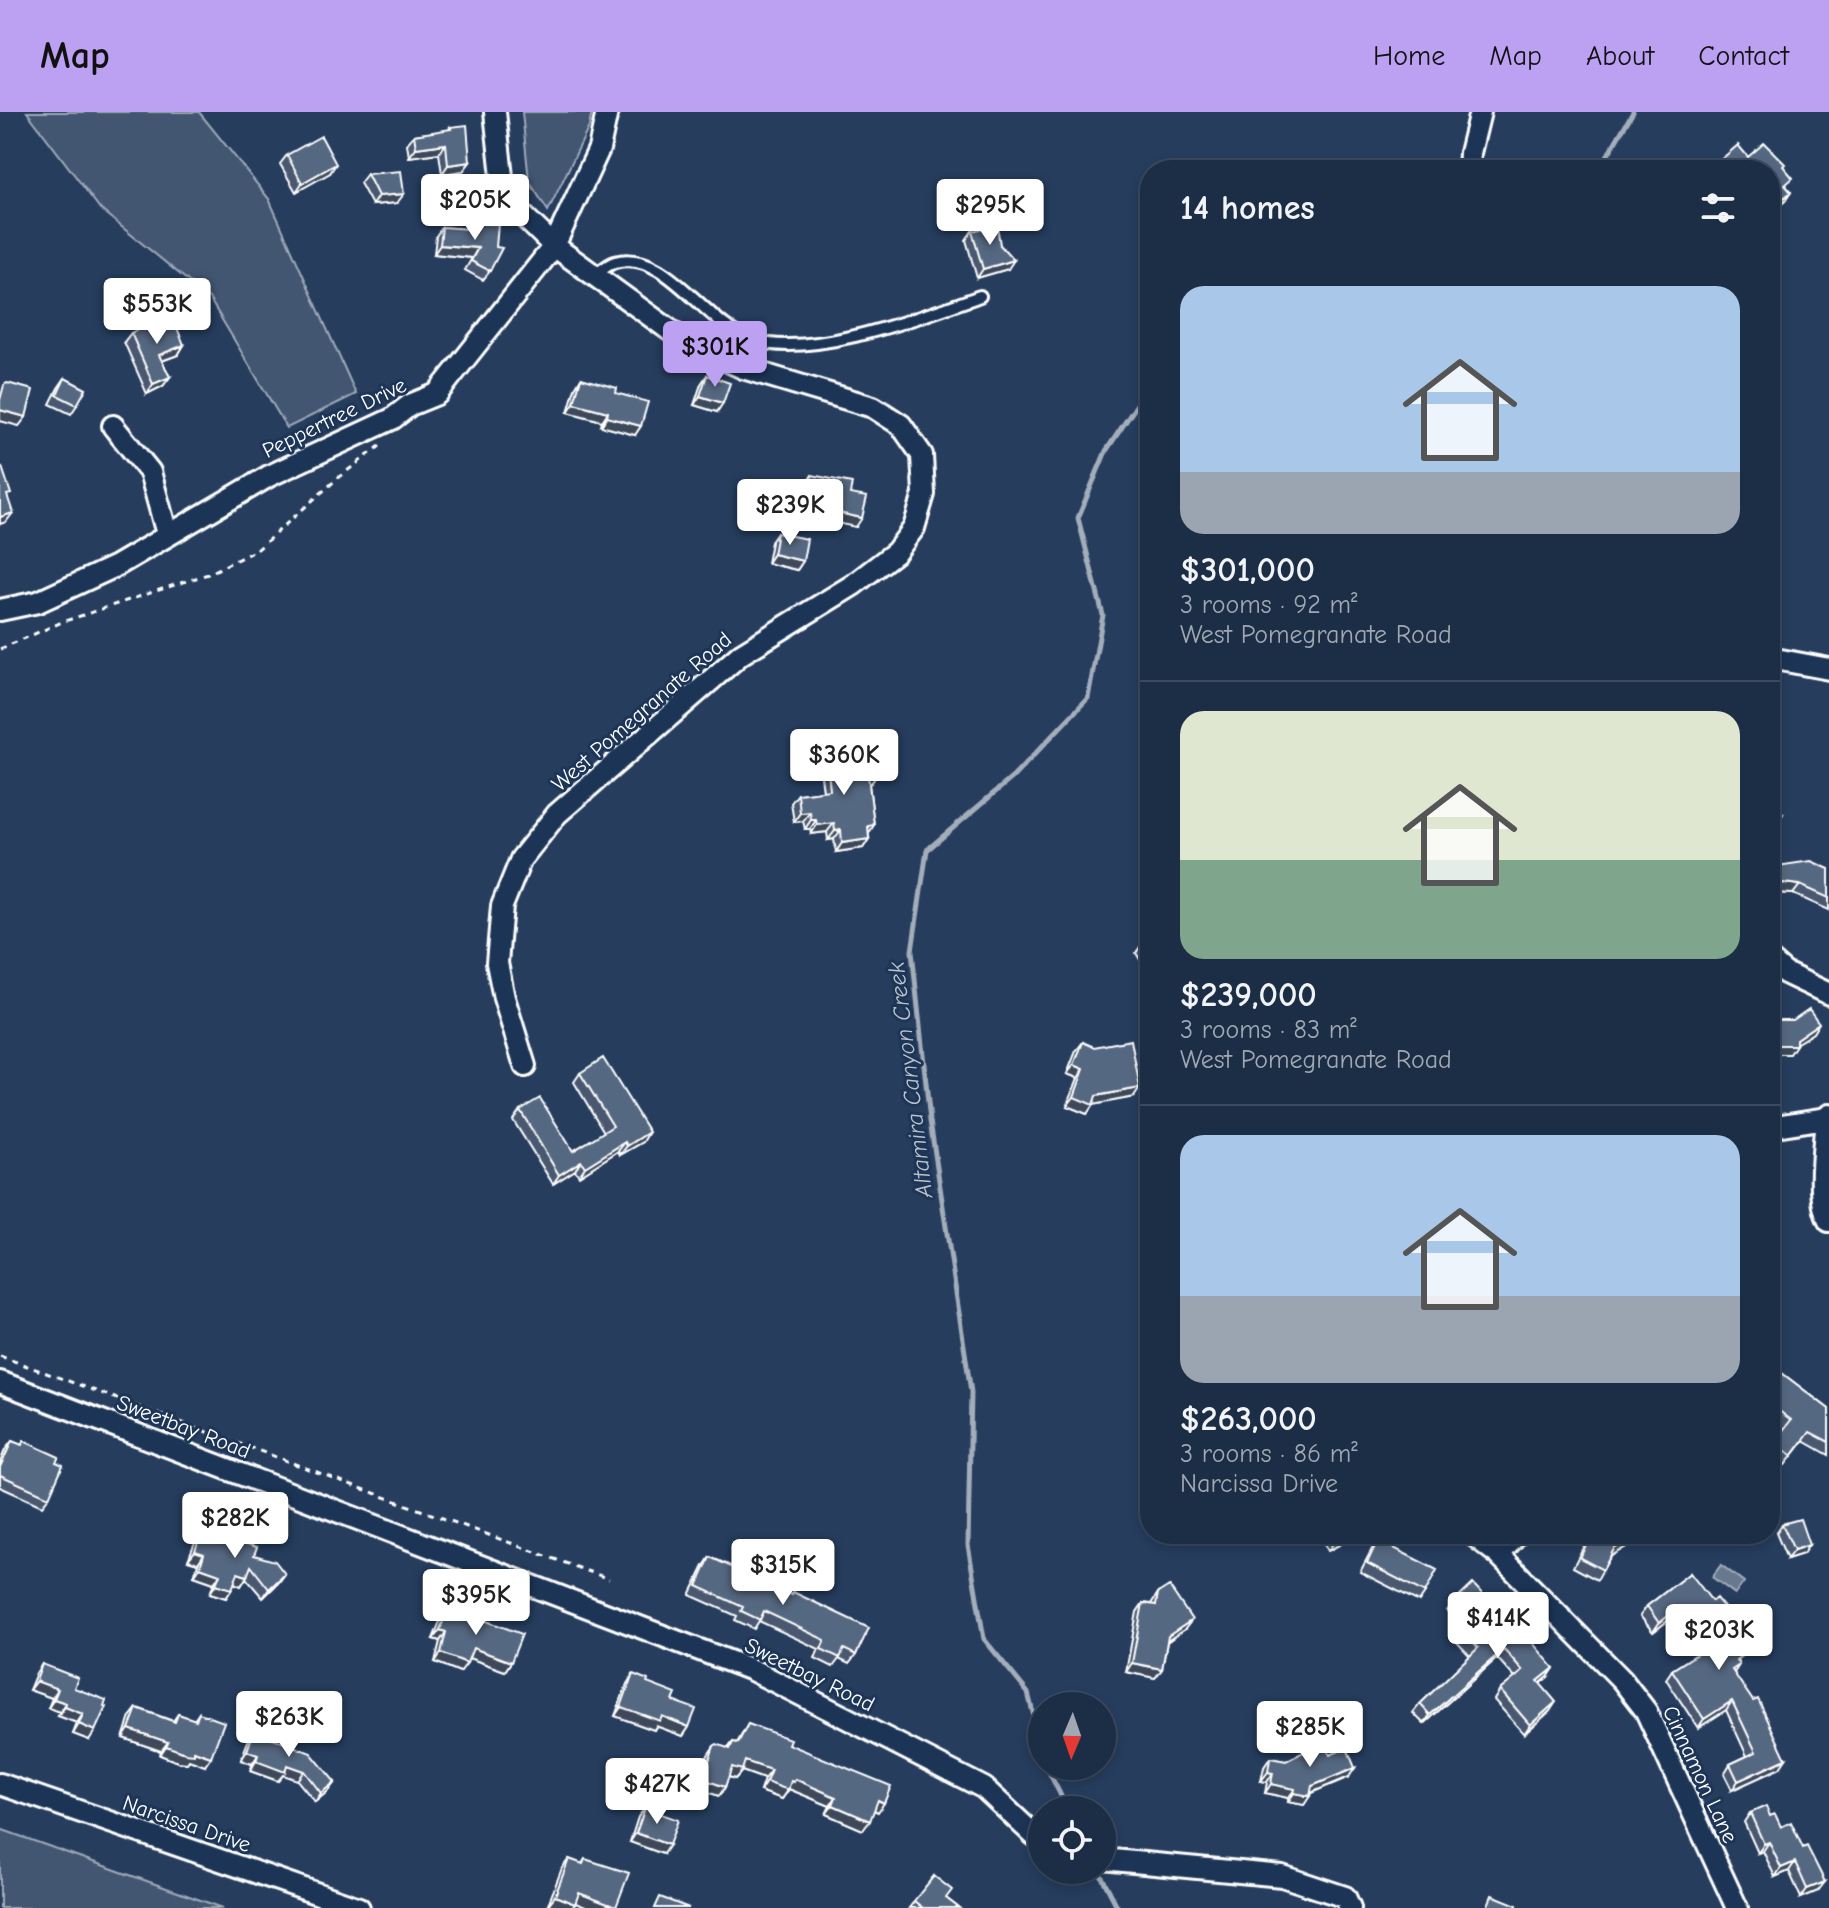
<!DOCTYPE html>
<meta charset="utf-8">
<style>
:root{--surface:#1c2e46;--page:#25364d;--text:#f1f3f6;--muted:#a0a8b3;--line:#3a4a5f;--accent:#bca0f2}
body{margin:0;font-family:"Comic Neue",sans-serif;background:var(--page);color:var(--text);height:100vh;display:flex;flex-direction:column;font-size:30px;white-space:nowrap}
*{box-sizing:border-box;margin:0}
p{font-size:26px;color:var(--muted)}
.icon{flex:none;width:44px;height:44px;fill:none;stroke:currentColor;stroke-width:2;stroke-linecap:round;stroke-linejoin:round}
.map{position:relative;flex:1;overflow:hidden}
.panel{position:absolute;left:1140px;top:48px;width:640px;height:1384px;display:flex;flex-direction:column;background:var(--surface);border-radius:32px;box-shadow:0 4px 12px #0003,0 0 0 2px var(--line)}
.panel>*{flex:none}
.needle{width:52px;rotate:182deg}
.tools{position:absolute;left:1028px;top:1580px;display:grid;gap:16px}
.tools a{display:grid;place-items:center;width:88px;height:88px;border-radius:50%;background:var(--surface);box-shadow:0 4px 12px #0003,0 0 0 2px var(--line);font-size:40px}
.price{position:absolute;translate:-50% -68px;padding:0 18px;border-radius:8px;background:#fff;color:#222;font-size:26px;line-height:52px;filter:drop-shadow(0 2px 4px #0008)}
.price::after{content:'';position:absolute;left:50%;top:48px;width:24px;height:18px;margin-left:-12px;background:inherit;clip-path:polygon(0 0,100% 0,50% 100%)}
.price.selected{background:var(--accent);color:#111}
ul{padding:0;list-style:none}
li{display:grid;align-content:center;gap:16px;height:424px;padding:0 40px}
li+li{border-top:2px solid var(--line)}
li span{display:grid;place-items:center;height:248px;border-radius:24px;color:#555}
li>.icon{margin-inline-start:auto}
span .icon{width:144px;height:144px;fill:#fffc;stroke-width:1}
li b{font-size:34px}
h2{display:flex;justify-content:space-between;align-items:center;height:96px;padding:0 40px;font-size:34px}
header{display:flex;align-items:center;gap:48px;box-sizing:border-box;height:112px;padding:0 40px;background:var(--accent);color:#111}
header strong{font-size:38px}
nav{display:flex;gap:44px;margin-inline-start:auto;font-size:28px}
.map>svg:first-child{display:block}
</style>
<header>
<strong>Map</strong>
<nav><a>Home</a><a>Map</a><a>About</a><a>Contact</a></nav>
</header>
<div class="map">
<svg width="1829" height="1796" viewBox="0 0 1829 1796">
<rect width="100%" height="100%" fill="#263d5e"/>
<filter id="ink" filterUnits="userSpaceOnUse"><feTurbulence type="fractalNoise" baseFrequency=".0125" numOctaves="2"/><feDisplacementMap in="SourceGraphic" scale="16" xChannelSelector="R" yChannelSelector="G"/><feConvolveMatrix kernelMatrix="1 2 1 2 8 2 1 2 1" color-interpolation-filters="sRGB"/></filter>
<g filter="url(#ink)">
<path fill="#425672" stroke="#a0aab8" stroke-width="2" d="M27,0H199L269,87L356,282L287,316L209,186L101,98Z
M522,0H592L589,15L548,99L529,69Z
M0,1717L223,1796H0Z"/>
<path fill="#67788e" stroke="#a4aebb" stroke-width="2" d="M1721,1453L1744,1470L1735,1482L1712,1465Z"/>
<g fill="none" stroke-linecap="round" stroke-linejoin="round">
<path stroke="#a4aebb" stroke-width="5" d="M1599,58L1633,0
M1042,1636L1028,1581L984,1527L968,1433L971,1280L930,1009L912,839L927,738L1013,665L1088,586L1103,503L1078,406L1106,339L1150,273
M1046,1654L1068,1698
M1100,1761L1118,1796"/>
<defs>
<path id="lane" d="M595,163C601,159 608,152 615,150C665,136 704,210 748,227C808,249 921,205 980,184
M702,238L722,212"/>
<path id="street" d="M495,0L503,74L511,92L554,134L686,230L743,256L873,295L901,313L922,343L924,382L914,416L896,440L853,473L741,542L557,702L521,747L502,794L497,851L504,886L525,954
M1469,58L1470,41L1480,0
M113,314L150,360L167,422
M0,498L38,490L116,454L269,364L392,307L410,293L437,282L554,134L599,37L607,0
M1770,546L1829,557
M1770,848L1785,861L1829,882
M1829,1003L1826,1006C1824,1035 1816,1084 1829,1109
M1770,1015L1826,1006
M0,1270L752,1558L984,1676L1034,1723L1042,1726
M1472,1422L1499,1443L1622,1568L1646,1599L1737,1796
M1499,1443L1517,1422
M0,1672L359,1796
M1102,1747L1282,1764L1345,1785L1350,1796"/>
</defs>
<use href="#lane" stroke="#fff" stroke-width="16"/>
<use href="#street" stroke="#fff" stroke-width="26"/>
<path stroke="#fff" stroke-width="3" stroke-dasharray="6 6" stroke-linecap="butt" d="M0,537L62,510L208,462L258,437L339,365L380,334
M0,1244L609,1467"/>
<use href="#lane" stroke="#1d3557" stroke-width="10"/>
<use href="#street" stroke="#1d3557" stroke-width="20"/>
</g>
<path fill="#49596f" stroke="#fff" stroke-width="2" d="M450,15L470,50L463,59L442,62L439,41L409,45L407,32L414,23L449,18Z
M287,43L330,61L296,80L280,52Z
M1748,45L1783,54L1787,75L1791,80L1785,89L1774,98L1770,94V58H1709L1710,57Z
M367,62L397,91L372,93L360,71Z
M470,110L490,159L483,168L465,158L472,146L434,142L436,124L442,115L465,117Z
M972,119L1000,133L1008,157L977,166L966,128Z
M158,212L184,233L178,243L162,249L170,265L163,274L147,282L124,230L131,221Z
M707,263L717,300L694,293L701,272Z
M65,266L77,293L71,302L50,292L58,276Z
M581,266L616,281L635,323L601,314L602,309L568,300L575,276Z
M812,363L850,382L856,415L799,403L806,372Z
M777,421L803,449L797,458L767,451L771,430Z
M826,640L852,650L878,662L871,671L869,672L874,713L869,721V727L863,736L836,740L834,727L828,728L827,720L811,722L810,717H805L803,709L794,710L791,691L798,682L823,679L819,650Z
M1770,755L1829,757V798L1793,782L1776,781L1770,782Z
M1150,827V857L1147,859L1136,841L1142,832Z
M1083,930L1134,985L1093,992L1087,1002L1067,994L1078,966L1067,962L1076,939Z
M580,961L643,1030L620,1043L618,1039L579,1064L575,1058L553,1072L513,1008L520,998L573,1039L604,1020L574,970Z
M1770,1252L1829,1297V1343L1804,1329L1785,1353L1770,1341V1335L1784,1317L1770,1306Z
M12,1329L21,1333L24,1329L56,1350L49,1385L42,1394L0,1375V1350L5,1338Z
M1782,1412L1803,1442L1787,1447L1776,1421Z
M202,1418L254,1443L285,1462L278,1471L263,1486L246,1466L241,1474L234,1471L226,1486L210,1481L214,1471L194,1464L198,1451L188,1448L196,1427Z
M1318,1422H1352L1348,1428L1328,1439Z
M1590,1422H1647L1610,1445L1597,1468L1573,1455Z
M1378,1428L1425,1481L1419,1490L1360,1460L1372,1437Z
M710,1445L735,1456L738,1451L752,1464L856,1543L849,1552L839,1547L833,1555L815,1546L819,1537L759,1509L754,1517L735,1508L737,1504L690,1483L704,1454Z
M1690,1461L1727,1513L1739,1553L1734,1561L1780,1656L1732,1678L1724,1662L1730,1652L1747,1644L1726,1598L1698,1616L1666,1567L1672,1558L1702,1539L1674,1504L1653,1520L1640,1504L1647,1494Z
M1158,1481L1185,1517L1167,1530L1162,1557L1155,1566L1126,1560L1137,1500L1143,1491L1151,1492Z
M1454,1490L1486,1494L1504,1512L1554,1556L1548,1565L1540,1571L1550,1599L1524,1622L1494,1588L1500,1578L1515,1566L1497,1546L1424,1612L1413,1601L1420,1592L1470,1544L1454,1527L1463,1516L1447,1499Z
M448,1495L511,1550L505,1559L469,1546L460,1560L435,1550L440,1529L433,1527L442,1504Z
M42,1552L74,1576L89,1628L73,1622L77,1611L58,1604L60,1600L48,1596L52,1586L29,1578L36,1561Z
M633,1562L673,1589L689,1615L683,1624L656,1614L654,1618L615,1604L627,1572Z
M137,1596L173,1609L178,1602L194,1608L199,1601L205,1654L189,1648L187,1651L178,1650L160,1643L161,1639L123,1626L130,1605Z
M748,1612L788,1632L878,1700L874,1698L863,1718L826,1702L830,1694L789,1677L782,1687L760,1679L764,1667L742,1659L735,1667L728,1665L725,1675L719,1684L696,1676L708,1643L714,1634L728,1636L733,1630L737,1631Z
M254,1619L335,1670L328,1679L315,1690L297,1668L283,1663L278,1669L250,1659L252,1652L241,1648L248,1629Z
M1330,1643L1349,1665L1311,1681L1304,1693L1288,1690V1686L1265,1681L1267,1670L1261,1669L1264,1655L1270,1646L1286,1649Z
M645,1696L663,1742L630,1730L638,1705Z
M1750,1701L1770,1704L1781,1715L1818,1779L1801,1786L1789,1759L1775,1765L1763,1739L1758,1741L1744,1710Z
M569,1747L582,1752L585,1747L576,1791L548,1793L562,1756Z
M934,1764L946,1786L959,1796H909Z"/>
<path fill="#3c485a" stroke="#fff" stroke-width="2" d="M446,32L439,41L409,45L416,36Z
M470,50L463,59L442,62L448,53Z
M336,52L330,61L296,80L302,71Z
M1791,80L1785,89L1774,98L1780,89Z
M404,82L397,91L372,93L378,84Z
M440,133L478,136L472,146L434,142Z
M1014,148L1008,157L977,166L983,157Z
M184,233L178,243L153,252L159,243Z
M170,265L163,274L147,282L153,272Z
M700,284L723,291L717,300L694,293Z
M574,291L608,300L602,309L568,300Z
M0,298L26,305L19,314L0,309Z
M607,305L641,314L635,323L601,314Z
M806,394L862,406L856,415L799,403Z
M13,401L6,410L0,412V405Z
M773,442L803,449L797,458L767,451Z
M878,662L871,671L861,673L868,664Z
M810,700L803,709L794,710L800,701Z
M1782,703L1775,712L1770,715V708Z
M811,708H816L810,717H805Z
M834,711L827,720L811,722L817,713Z
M841,718L834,727L828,728L835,719Z
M869,727L863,736L836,740L842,731Z
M1783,771L1800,773L1793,782L1776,781L1770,782V774Z
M1819,911L1813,921L1794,933H1796L1790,942H1770V933L1796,927Z
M1074,953L1084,957L1078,966L1067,962Z
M1140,976L1134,985L1093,993L1087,1002L1067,994L1074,985L1096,984Z
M649,1020L643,1030L620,1043L627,1034Z
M625,1030L618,1039L579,1064L585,1055Z
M581,1049L575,1058L553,1072L559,1063Z
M1349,1422H1352L1348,1428L1328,1439L1334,1430Z
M1640,1422H1647L1608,1446L1614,1437Z
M1809,1433L1803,1442L1787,1447L1794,1438Z
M195,1439L204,1442L198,1451L188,1448Z
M200,1455L220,1462L214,1471L194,1464Z
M238,1461L247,1464L241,1474L232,1470Z
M285,1462L278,1471L263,1486L269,1477Z
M216,1472L232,1477L226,1486L210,1481Z
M1680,1495L1674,1504L1653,1520L1659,1511Z
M1192,1508L1185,1517L1161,1533L1168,1524Z
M440,1518L446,1520L440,1529L433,1527Z
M473,1536L511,1550L505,1559L466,1545Z
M1504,1537L1497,1546L1424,1612L1430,1603Z
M441,1541L467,1551L460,1560L435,1550Z
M1132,1551L1162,1557L1155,1566L1126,1560Z
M1554,1556L1548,1565L1532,1578L1538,1569Z
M36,1569L58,1577L52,1586L29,1578Z
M54,1587L66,1591L60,1600L48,1596Z
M1732,1589L1726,1598L1698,1616L1704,1607Z
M1556,1590L1550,1599L1524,1622L1530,1613Z
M65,1595L83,1602L77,1611L58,1604Z
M621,1595L662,1604L689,1615L683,1624L656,1614L654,1618L615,1604Z
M79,1612L95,1619L89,1628L73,1622Z
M129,1617L168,1630L161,1639L123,1626Z
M166,1634L194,1639L211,1645L205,1654L189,1648L187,1651L178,1650L160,1643Z
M247,1639L258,1643L252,1652L241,1648Z
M1786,1647L1780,1656L1732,1678L1738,1669Z
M256,1649L287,1653L304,1659L297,1668L283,1663L278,1669L250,1659Z
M745,1649L771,1658L764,1667L742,1659L735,1667L726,1664L732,1655Z
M1355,1656L1349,1665L1306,1683L1312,1674Z
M1268,1660L1273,1661L1267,1670L1261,1669Z
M703,1667L725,1675L719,1684L696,1676Z
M795,1667L836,1685L830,1694L789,1677L782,1687L760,1679L766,1670L791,1669Z
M335,1670L328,1679L315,1690L321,1681Z
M1271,1672L1295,1677L1288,1686L1265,1681Z
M1294,1681L1310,1684L1304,1693L1288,1690Z
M878,1688L884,1691L878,1700L872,1697Z
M833,1693L870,1709L863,1718L826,1702Z
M636,1721L669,1733L663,1742L630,1730Z
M1769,1730L1763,1739L1758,1741L1764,1732Z
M1795,1750L1789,1759L1775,1765L1781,1756Z
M1825,1770L1818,1779L1801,1786L1807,1777Z
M579,1781L616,1795L588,1796L573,1790Z
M555,1784L575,1792L572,1796H557L548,1793Z"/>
<path fill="#556781" stroke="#fff" stroke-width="2" d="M467,13L470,50L448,53L446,32L416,36L414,23L451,17L450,15Z
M321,24L336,52L302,71L287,43Z
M1764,31L1785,52L1783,54L1793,66L1785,73L1791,80L1780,89L1773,81L1770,83V58H1711L1710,57L1738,33L1748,45Z
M401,59L404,82L378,84L367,62Z
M470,110L498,112L496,135L502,136L490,159L471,149L478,136L440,133L442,115L469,117Z
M997,113L1000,133L1014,148L983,157L972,119Z
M173,206L184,233L159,243L170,265L153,272L131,221L157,209L158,212Z
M707,263L730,271L723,291L700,284Z
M65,266L86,277L77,293L57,283Z
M581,266L617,276L616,281L648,290L641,314L607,305L608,300L574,291Z
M7,271L33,278L26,305L0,298V288L4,273Z
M2,355L11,382L7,383L13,401L0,405V356Z
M812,363L852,371L850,382L867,385L862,406L806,394Z
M777,421L807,427L803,449L773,442Z
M850,638L852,650L876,647L878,662L868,664L874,713L868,714L869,727L842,731L841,718L835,719L834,711L817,713L816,708H811L810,700L800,701L798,682L830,678L826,640Z
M1773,685L1782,703L1770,708V686Z
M1811,749L1829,757V786L1800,773L1783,771L1770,774V755Z
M1150,827V844L1142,832Z
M1809,897L1819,911L1796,927V933H1770V908H1793Z
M1131,928L1140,976L1096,984L1093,993L1074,985L1084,957L1074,953L1083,930L1094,935Z
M603,946L649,1020L627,1034L625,1030L585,1055L581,1049L559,1063L520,998L540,986L573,1039L613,1014L580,961Z
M1770,1252L1829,1297V1330L1810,1320L1792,1344L1774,1330L1791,1308L1770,1292Z
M12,1329L22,1333L24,1329L59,1345L56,1350L63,1353L49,1385L0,1363V1355Z
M1800,1407L1809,1433L1794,1438L1782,1412Z
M202,1418L257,1435L254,1443L275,1449L285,1462L269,1477L251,1454L247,1464L238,1461L232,1477L216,1472L220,1462L200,1455L204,1442L195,1439Z
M1330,1422H1349L1334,1430Z
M1591,1422H1640L1614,1437L1603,1458L1580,1446Z
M1378,1428L1437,1458L1425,1481L1367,1451Z
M710,1445L736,1457L738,1451L754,1459L752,1464L792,1483L793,1480L869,1516L856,1543L844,1537L840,1546L821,1537L825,1528L764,1499L760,1508L741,1499L743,1495L697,1474Z
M1690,1461L1712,1489L1716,1486L1732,1505L1725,1510L1743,1543L1736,1548L1739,1553L1732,1558L1753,1589L1758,1587L1786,1647L1738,1669L1730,1652L1756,1640L1732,1589L1704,1607L1672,1558L1711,1533L1680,1495L1659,1511L1647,1494Z
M1473,1472L1489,1489L1485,1493L1504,1512L1511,1505L1554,1556L1538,1569L1556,1590L1530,1613L1500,1578L1523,1559L1504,1537L1430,1603L1420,1592L1478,1536L1460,1518L1471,1508L1454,1490Z
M1169,1474L1192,1508L1168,1524L1162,1557L1132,1551L1143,1491L1156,1493L1158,1481Z
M448,1495L522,1522L511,1550L473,1536L467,1551L441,1541L446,1520L440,1518Z
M42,1552L78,1566L74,1576L106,1588L104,1594L106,1595L95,1619L79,1612L83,1602L65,1595L66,1591L54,1587L58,1577L36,1569Z
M633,1562L648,1568L647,1571L676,1582L673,1589L696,1597L689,1615L662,1604L660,1609L621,1595Z
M137,1596L175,1610L178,1602L196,1608L199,1601L224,1610L211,1645L194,1639V1642L185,1641L166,1634L168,1630L129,1617Z
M748,1612L790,1627L788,1632L891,1674L884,1691L878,1688L870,1709L833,1693L836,1685L795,1667L794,1670L791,1669L788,1678L766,1670L771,1658L745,1649L742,1658L732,1655L725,1675L703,1667L714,1634L717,1632L730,1637L733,1630L738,1631Z
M254,1619L311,1641L335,1670L321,1681L304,1659L287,1653L285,1660L256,1649L258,1643L247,1639Z
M1323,1630L1330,1643L1347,1636L1355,1656L1312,1674L1310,1684L1294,1681L1295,1677L1271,1672L1273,1661L1268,1660L1270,1646L1286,1649Z
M1766,1694L1770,1704L1775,1702L1781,1715L1791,1710L1803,1736L1807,1734L1825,1770L1807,1777L1795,1750L1781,1756L1769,1730L1764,1732L1750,1701Z
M645,1696L678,1708L669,1733L636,1721Z
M569,1747L583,1752L585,1747L629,1761L616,1795L579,1781L575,1792L555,1784Z
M934,1764L952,1778L946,1786L959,1796H923L914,1789Z
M1492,1783L1517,1793L1516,1796H1487Z
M660,1785L689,1796H655Z"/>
</g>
<g text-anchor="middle" stroke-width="6" stroke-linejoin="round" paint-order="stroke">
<g font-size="22" fill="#fff" stroke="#1d3557">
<text transform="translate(334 305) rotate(-26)" y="8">Peppertree Drive</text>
<text transform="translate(641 599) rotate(-41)" y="8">West Pomegranate Road</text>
<text transform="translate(184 1314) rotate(21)" y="8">Sweetbay Road</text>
<text transform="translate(810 1562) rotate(26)" y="8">Sweetbay Road</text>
<text transform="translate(1701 1662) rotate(65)" y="8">Cinnamon Lane</text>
<text transform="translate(187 1711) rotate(19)" y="8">Narcissa Drive</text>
</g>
<g font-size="24" font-style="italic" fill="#bbc2cc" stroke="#1d3557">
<text transform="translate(910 968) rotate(-97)" y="8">Altamira Canyon Creek</text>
</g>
</g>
</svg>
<div class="tools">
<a><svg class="needle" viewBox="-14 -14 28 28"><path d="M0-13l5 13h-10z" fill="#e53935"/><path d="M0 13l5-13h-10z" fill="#a0a8b3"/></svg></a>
<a><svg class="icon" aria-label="locate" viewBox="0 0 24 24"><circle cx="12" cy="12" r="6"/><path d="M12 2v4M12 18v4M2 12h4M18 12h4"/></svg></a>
</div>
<b class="price" style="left:475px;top:130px">$205K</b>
<b class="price" style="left:990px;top:135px">$295K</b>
<b class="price" style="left:157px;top:234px">$553K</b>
<b class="price selected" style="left:715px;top:277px">$301K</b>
<b class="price" style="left:790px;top:435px">$239K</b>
<b class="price" style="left:844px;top:685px">$360K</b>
<b class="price" style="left:235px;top:1448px">$282K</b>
<b class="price" style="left:783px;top:1495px">$315K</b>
<b class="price" style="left:476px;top:1525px">$395K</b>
<b class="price" style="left:1498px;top:1548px">$414K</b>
<b class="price" style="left:1719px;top:1560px">$203K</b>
<b class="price" style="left:289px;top:1647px">$263K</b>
<b class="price" style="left:1310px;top:1657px">$285K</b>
<b class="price" style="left:657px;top:1714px">$427K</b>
<section class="panel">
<h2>14 homes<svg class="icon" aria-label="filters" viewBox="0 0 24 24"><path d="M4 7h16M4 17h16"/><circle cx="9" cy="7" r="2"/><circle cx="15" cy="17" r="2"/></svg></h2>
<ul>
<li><span style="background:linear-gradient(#a9c7e8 75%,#9aa5b1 0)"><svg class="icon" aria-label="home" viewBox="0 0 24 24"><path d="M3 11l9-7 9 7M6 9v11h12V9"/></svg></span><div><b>$301,000</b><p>3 rooms · 92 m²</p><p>West Pomegranate Road</p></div></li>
<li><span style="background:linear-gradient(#dfe7d0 60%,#7fa58c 0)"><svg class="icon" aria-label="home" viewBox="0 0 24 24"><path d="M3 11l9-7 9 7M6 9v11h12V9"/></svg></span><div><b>$239,000</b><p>3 rooms · 83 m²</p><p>West Pomegranate Road</p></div></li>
<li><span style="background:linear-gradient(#a9c7e8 65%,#9aa5b1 0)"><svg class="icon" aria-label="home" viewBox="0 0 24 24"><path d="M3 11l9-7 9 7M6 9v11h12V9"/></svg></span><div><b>$263,000</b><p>3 rooms · 86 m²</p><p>Narcissa Drive</p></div></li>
</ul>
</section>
</div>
